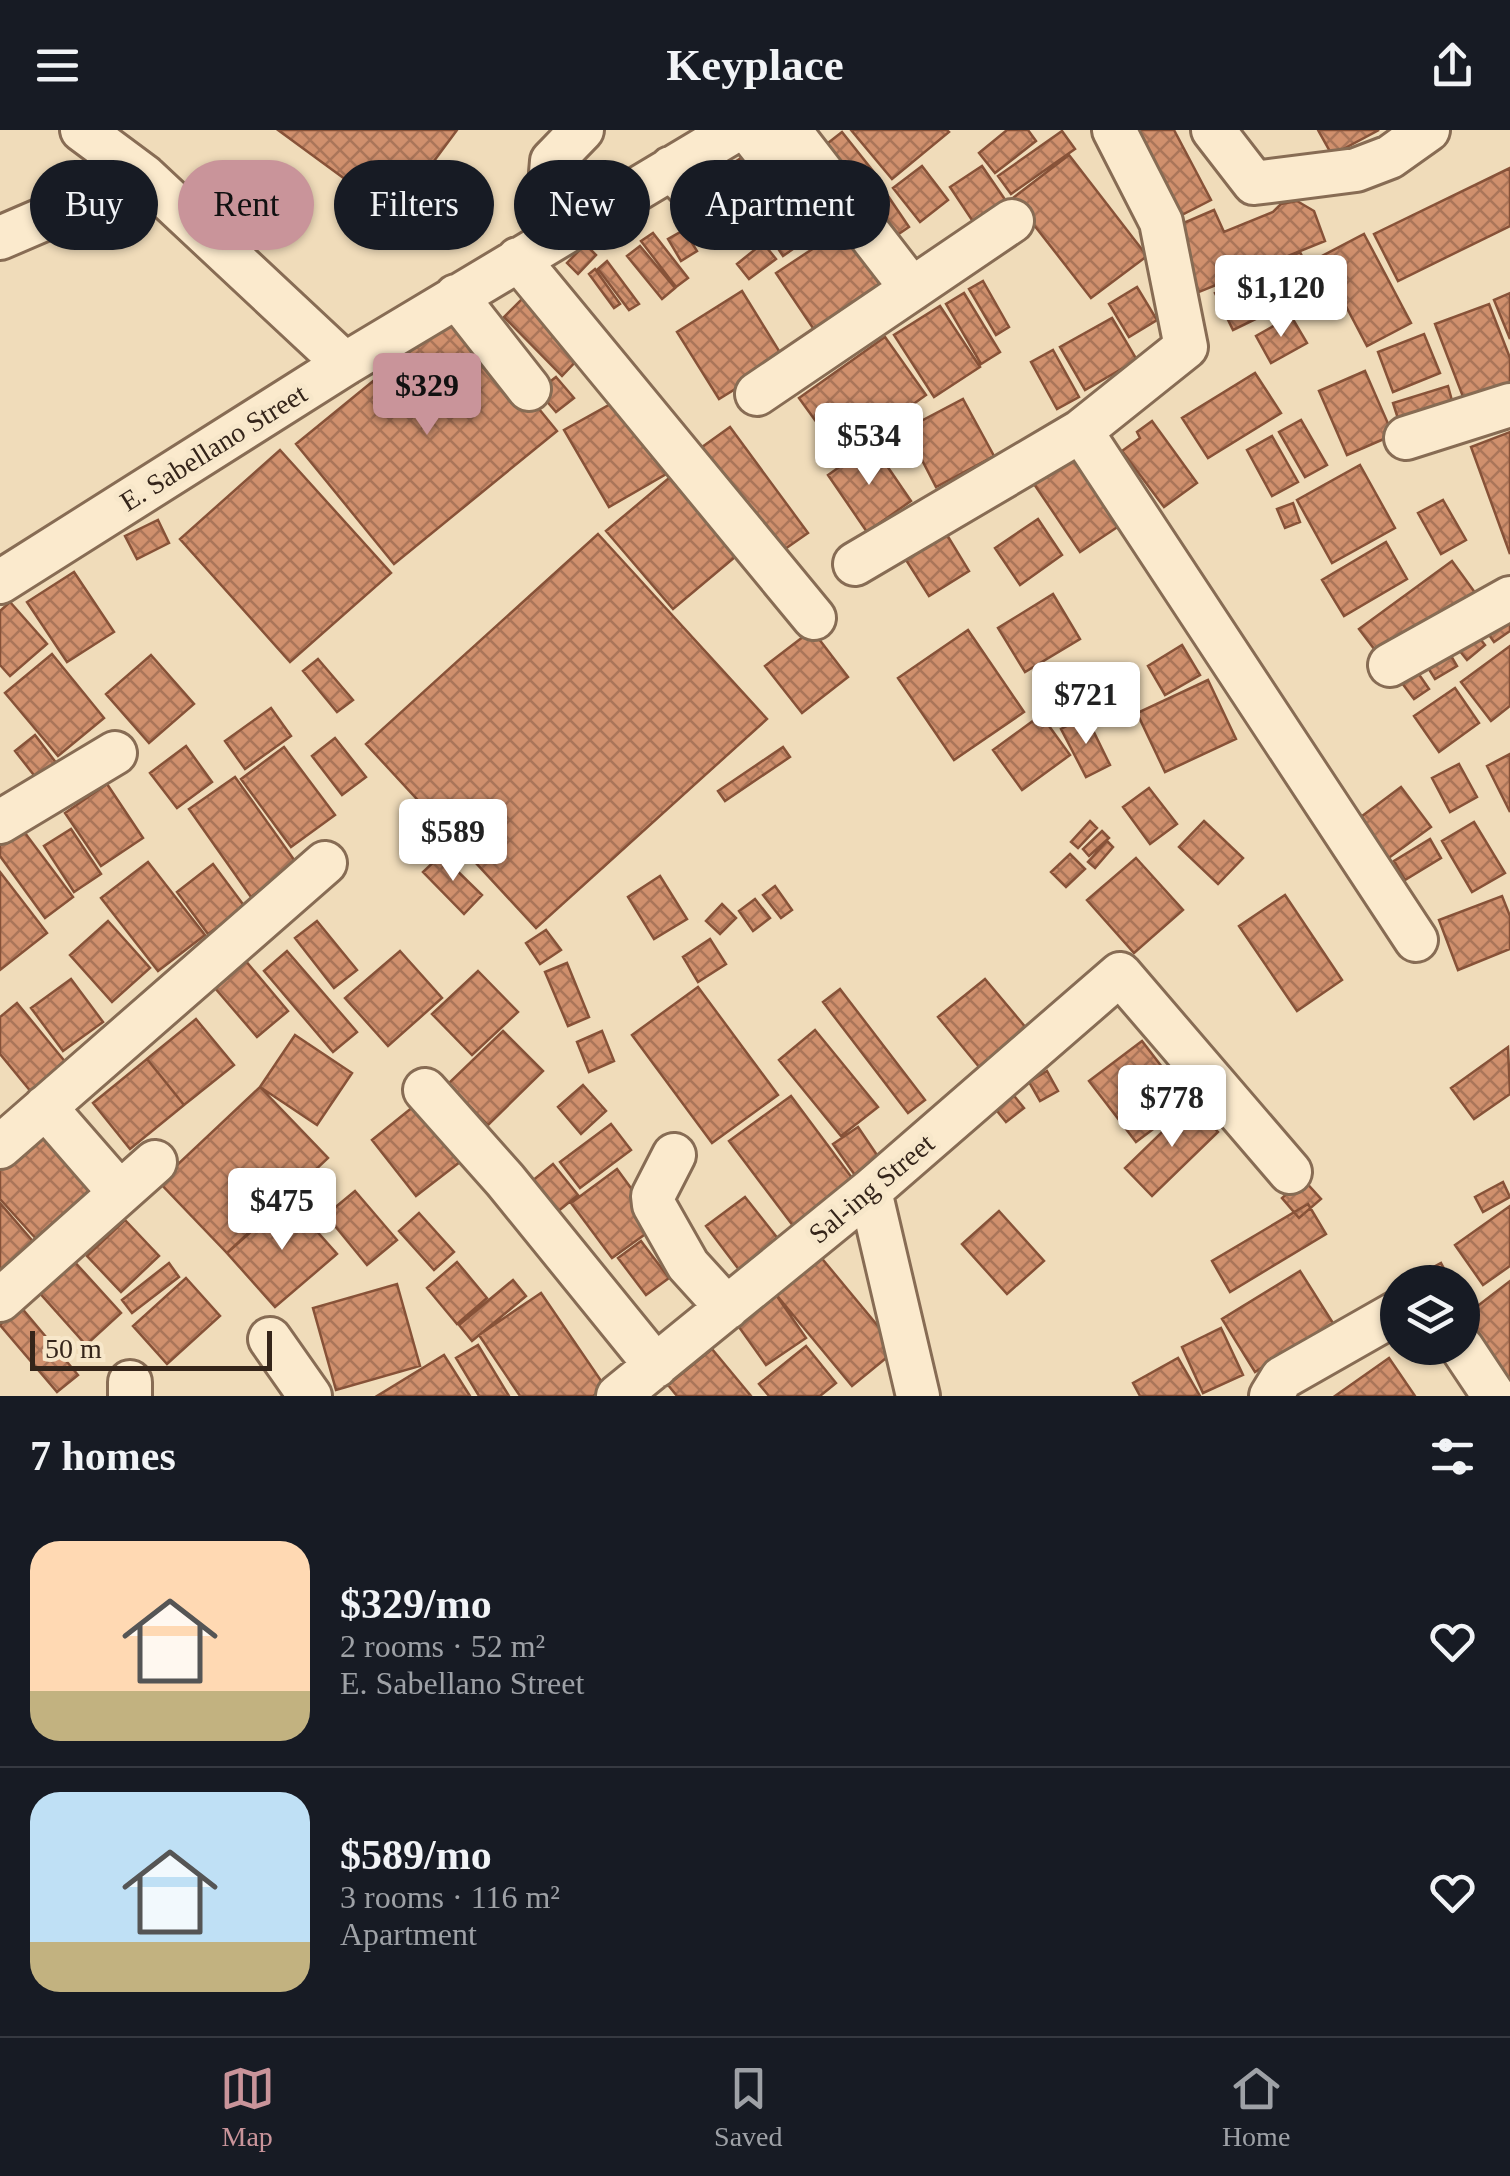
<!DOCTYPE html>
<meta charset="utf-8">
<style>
:root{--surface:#171b24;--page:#20242c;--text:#f1f3f6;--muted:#9ea1a6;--line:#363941;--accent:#c9949a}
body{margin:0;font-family:"Times New Roman",serif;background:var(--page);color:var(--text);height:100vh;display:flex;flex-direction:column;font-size:38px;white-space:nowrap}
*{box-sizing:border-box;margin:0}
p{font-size:32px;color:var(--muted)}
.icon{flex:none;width:55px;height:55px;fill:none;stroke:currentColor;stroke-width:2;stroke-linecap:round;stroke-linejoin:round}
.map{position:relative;height:1266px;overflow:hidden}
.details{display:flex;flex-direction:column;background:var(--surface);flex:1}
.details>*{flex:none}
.banner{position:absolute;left:30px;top:30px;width:1000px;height:90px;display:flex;gap:20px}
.tools{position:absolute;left:1380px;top:1135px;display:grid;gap:20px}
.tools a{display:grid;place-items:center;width:100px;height:100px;border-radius:50%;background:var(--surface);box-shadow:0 2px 8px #0004;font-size:50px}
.scale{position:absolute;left:30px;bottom:25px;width:242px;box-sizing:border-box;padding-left:10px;border:5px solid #35251a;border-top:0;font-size:28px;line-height:35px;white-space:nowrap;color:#35251a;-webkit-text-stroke:8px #f7e7ca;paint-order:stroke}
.price{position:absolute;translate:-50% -85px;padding:0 22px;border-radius:10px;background:#fff;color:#222;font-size:32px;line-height:65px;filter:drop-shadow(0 2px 5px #0008)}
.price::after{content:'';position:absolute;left:50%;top:60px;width:30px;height:22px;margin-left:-15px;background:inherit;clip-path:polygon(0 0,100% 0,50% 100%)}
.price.current{background:var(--accent);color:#111}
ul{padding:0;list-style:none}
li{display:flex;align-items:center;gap:30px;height:250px;padding:0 30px}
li+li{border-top:2px solid var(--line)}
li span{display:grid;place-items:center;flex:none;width:280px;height:200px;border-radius:30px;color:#555}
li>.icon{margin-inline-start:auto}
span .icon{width:120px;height:120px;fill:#fffc;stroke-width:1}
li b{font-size:42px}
h2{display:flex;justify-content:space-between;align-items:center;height:120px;padding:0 30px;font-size:42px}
.pill{padding:0 35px;border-radius:45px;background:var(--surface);box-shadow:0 2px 8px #0004;font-size:35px;line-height:90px}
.pill.current{background:var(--accent);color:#111}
header{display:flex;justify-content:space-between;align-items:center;height:130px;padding:0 30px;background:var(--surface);font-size:45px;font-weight:600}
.tabs{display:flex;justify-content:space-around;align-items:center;height:140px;border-top:2px solid var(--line);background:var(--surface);font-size:28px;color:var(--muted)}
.tabs a{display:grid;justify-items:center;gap:5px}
.tabs .current{color:var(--accent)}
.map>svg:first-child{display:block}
</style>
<header><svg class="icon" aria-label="menu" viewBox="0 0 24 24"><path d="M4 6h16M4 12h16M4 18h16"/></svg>Keyplace<svg class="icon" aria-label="share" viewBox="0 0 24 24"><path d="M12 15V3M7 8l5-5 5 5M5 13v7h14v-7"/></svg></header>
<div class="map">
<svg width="1510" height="1266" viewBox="0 0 1510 1266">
<defs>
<pattern id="building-cross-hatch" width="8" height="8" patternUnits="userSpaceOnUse" patternTransform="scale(2.5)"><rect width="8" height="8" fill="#d0906d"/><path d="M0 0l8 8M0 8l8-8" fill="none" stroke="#aa7559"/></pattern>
</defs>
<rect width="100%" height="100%" fill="#f0dcba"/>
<path fill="url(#building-cross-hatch)" stroke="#875238" stroke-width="2.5" d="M278,0H457L394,85Z
M851,0H947L949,2L892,49Z
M1007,0H1028L1036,11L995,43L979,23Z
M1117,0H1174L1211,70L1166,93Z
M1318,0H1379L1332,25Z
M1062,1L1075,19L1011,64L998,46Z
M842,2L881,51L853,73L814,24Z
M747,24L786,85L757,103L718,43Z
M1069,25L1147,126L1091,168L1013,68Z
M922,36L948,70L920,92L893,58Z
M982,36L1008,74L976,96L950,57Z
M1510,38V96L1398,151L1374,104Z
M886,63L909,97L887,112L864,78Z
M1297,71L1314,81L1325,111L1199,162L1172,98L1214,80L1224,102L1273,82L1281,74Z
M830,74L837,82L813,104L806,95Z
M790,94L803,112L783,126L771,108Z
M846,97L887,156L817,204L776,143Z
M684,100L697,121L681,131L668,109Z
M653,103L688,148L676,157L641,111Z
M1364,104L1411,193L1367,216L1320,127Z
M763,113L776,129L749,149L737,134Z
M585,114L596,125L578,144L567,133Z
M640,116L675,158L662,169L627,126Z
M1300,122L1318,159L1233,200L1215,163Z
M607,131L639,174L629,180L598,139Z
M595,139L620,174L614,178L589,144Z
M983,151L1009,197L996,205L969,159Z
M1137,157L1157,190L1129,207L1109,174Z
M742,161L784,229L719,269L677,202Z
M964,163L1000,222L981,234L946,174Z
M1510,163V209L1494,170Z
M522,169L579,228L562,246L504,187Z
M1489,174L1510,228V255L1465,272L1435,194Z
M940,176L980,237L934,267L894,205Z
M459,181L557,301L394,434L296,314Z
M1291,186L1307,213L1271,233L1256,206Z
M1112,188L1137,230L1085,260L1060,217Z
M1424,204L1440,243L1393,262L1378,222Z
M885,207L926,265L841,326L799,268Z
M1053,220L1079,267L1057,279L1031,232Z
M1365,241L1393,305L1347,325L1319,261Z
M1255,243L1281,283L1208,328L1182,288Z
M556,247L574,268L556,282L538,261Z
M1448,256L1454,278L1400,295L1393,273Z
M625,266L668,343L609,377L564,300Z
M963,269L994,326L936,357L906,299Z
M1301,290L1327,335L1305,347L1279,302Z
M1152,291L1197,353L1164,377L1122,321L1140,308L1137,302Z
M730,297L808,403L772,428L695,322Z
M1510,302V424L1471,317Z
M1272,306L1298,352L1272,366L1247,320Z
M872,314L911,371L867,402L828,345Z
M280,320L391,443L290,532L180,409Z
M1072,320L1122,394L1080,422L1030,348Z
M1360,335L1395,398L1332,433L1297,370Z
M675,343L742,421L673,479L606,401Z
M1443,370L1466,410L1441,424L1418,383Z
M1293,373L1300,392L1285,398L1277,379Z
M1038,389L1062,425L1020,455L995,418Z
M158,390L169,413L137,429L125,406Z
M598,404L767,589L536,798L366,614Z
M947,405L969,441L929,466L906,430Z
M1386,412L1407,449L1344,486L1322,450Z
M1452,431L1476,464L1384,532L1359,499Z
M74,442L114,502L67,532L27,472Z
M1053,464L1080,509L1025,542L998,498Z
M10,472L47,514L10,546L0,535V481Z
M1510,481V501L1494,512L1485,499Z
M812,500L848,547L802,583L765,536Z
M968,500L1024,582L954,630L898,548Z
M1473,500L1485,515L1467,530L1455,515Z
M1182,515L1200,545L1165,565L1148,536Z
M1510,516V576L1491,591L1461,552Z
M1447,519L1457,536L1435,549L1425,533Z
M52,524L104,588L58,626L5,563Z
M151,525L194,574L149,613L106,564Z
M318,529L353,570L337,582L303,541Z
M1418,543L1429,559L1414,569L1402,553Z
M1208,550L1236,609L1165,642L1137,583Z
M1455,558L1479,593L1439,622L1414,586Z
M271,578L291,606L245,639L225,611Z
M1041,585L1070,625L1022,660L993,620Z
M1086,586L1110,635L1086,647L1061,599Z
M35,605L57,634L37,649L15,621Z
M335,608L366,647L342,665L312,626Z
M186,616L212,652L177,678L150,643Z
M284,617L335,685L291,717L241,649Z
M783,617L790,627L725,671L718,661Z
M1510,624V682L1487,636Z
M1459,634L1477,667L1450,682L1432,648Z
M235,647L297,734L251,767L189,679Z
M107,654L143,708L101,736L65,683Z
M1401,657L1431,697L1379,735L1350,695Z
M1149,658L1177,694L1150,714L1123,677Z
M1090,691L1097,698L1078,718L1071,712Z
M1204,691L1243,728L1218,754L1179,717Z
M1474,692L1505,743L1472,762L1442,711Z
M22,699L73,767L45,788L0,726V715Z
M71,699L101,744L74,762L44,716Z
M1102,701L1109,708L1089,726L1083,719Z
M1430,709L1441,728L1405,750L1394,731Z
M1107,711L1113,717L1095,738L1088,732Z
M1070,724L1085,739L1066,757L1051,742Z
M441,725L482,765L464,784L423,742Z
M1136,728L1183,780L1134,823L1087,770Z
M148,732L205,805L158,841L101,768Z
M213,734L245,777L208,804L177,762Z
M0,742L47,803L0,840Z
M660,746L687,789L654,809L628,767Z
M775,756L792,780L781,788L763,765Z
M1285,765L1342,850L1297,881L1239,796Z
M1502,766L1510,786V819L1458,840L1439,790Z
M755,769L770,788L753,801L739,781Z
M722,774L736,788L720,804L706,791Z
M108,791L150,838L112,872L70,825Z
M317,791L357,840L334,858L295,808Z
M546,800L561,820L540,834L526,813Z
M710,809L726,834L698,852L683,827Z
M287,821L357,902L333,922L264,841Z
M400,821L442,868L388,916L345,868Z
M239,823L288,881L257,907L208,850Z
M567,833L589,887L568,896L545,842Z
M478,841L518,882L472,925L432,884Z
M71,849L103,892L63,921L31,878Z
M985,849L1027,899L980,938L938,887Z
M698,857L778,965L712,1013L632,905Z
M840,859L925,970L908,983L823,872Z
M17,873L67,934L32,963L0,924V887Z
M196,889L234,935L184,975L147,929Z
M815,900L878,977L841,1006L779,930Z
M503,901L543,941L488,995L448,954Z
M602,901L614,931L589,942L577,912Z
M295,905L352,943L317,995L260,957Z
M1142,911L1189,972L1136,1012L1089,951Z
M1508,917L1510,964L1474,989L1451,958Z
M147,929L184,975L130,1019L93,973Z
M1047,941L1058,961L1040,971L1029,952Z
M583,955L606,981L581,1004L558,977Z
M260,957L328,1028L227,1123L159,1052Z
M1011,962L1024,978L1006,992L993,976Z
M791,966L861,1060L800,1105L729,1011Z
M424,968L469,1025L416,1066L372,1010Z
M1191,974L1218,1002L1152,1066L1125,1038Z
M45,984L116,1062L48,1122L0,1069V1024Z
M611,994L631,1020L580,1058L560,1032Z
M858,997L881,1031L857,1048L833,1014Z
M553,1034L578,1065L551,1087L526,1056Z
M617,1039L658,1095L612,1128L571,1073Z
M1303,1049L1321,1069L1299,1088L1282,1068Z
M1503,1052L1510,1067L1483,1082L1475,1067Z
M355,1061L397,1110L367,1135L326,1085Z
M745,1067L783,1115L743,1145L706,1096Z
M288,1069L337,1124L275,1177L227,1123Z
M0,1073L37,1116L0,1148Z
M1308,1074L1326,1104L1230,1162L1212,1131Z
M1510,1076V1136L1483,1155L1455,1115Z
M999,1081L1044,1131L1007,1164L962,1114Z
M419,1083L454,1122L434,1140L399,1101Z
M125,1090L159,1126L121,1162L87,1126Z
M641,1111L669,1148L646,1165L618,1128Z
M819,1125L897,1219L852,1256L774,1162Z
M72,1129L121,1183L86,1215L37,1160Z
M457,1132L487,1168L457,1194L427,1158Z
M169,1133L179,1147L132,1183L122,1170Z
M1441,1133L1449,1148L1441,1152H1421L1417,1146Z
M1300,1141L1333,1193L1255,1242L1222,1189Z
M186,1148L220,1186L167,1234L133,1196Z
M513,1150L526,1166L472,1211L459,1195Z
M1510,1151V1250L1462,1188Z
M397,1154L420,1236L336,1260L313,1178Z
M774,1162L806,1208L766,1235L734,1190Z
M541,1163L606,1258L593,1266H520L479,1205Z
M20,1176L78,1245L57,1262L0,1195Z
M1221,1198L1243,1245L1203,1263L1182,1217Z
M478,1215L509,1266H479L456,1228Z
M806,1216L836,1253L820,1266H769L759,1254Z
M712,1219L751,1266H677L668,1255Z
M444,1225L470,1266H377Z
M1178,1228L1200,1266H1140L1133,1253Z
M1389,1228L1415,1266H1335Z"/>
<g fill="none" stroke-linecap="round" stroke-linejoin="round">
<defs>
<path id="minor" d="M82,0L144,46L345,234
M582,0L552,31L551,43L591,85
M748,0L774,33L780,51L774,67
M789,0L912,159
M1213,0L1254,53L1356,40L1390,27L1428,0
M671,38L718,88L728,93L744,83
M0,108L144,46
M518,129L814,488
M456,166L529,259
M757,264L1012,91
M1081,301L1416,810
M1406,308L1510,275
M855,434L1081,301L1186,217L1161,92L1114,0
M0,452L345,234L736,0
M1390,535L1510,468
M0,692L115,623
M425,960L505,1050L656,1236
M45,977L120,1063
M0,1017L325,733
M674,1025L653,1066L654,1075L688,1135L727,1178
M870,1061L918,1266
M0,1170L155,1032
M270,1209L310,1266
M1462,1218L1494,1266
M130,1266V1252
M618,1266L870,1061L1120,844L1290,1042
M1271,1266L1282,1248L1398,1182"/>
</defs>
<use href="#minor" stroke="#876c54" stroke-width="48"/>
<use href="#minor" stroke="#fbeacd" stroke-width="42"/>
</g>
<g text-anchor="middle" stroke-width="10" stroke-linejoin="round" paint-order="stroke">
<g font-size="28" fill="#35251a" stroke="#f7e7ca">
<text transform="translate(213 317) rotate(-32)" y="10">E. Sabellano Street</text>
<text transform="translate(871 1058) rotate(-40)" y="10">Sal-ing Street</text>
</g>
</g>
</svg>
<div class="tools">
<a><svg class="icon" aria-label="layers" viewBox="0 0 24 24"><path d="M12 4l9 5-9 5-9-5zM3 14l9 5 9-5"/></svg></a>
</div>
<div class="scale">50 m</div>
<b class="price" style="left:1281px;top:210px">$1,120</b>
<b class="price current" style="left:427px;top:308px">$329</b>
<b class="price" style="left:869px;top:358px">$534</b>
<b class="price" style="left:1086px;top:617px">$721</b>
<b class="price" style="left:453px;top:754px">$589</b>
<b class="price" style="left:1172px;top:1020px">$778</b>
<b class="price" style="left:282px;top:1123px">$475</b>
<div class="banner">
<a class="pill">Buy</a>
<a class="pill current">Rent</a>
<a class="pill">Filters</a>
<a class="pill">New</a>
<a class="pill">Apartment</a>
</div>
</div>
<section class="details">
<h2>7 homes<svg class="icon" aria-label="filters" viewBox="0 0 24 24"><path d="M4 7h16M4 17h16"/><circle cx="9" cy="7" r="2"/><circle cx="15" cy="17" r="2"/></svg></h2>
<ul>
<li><span style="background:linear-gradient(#ffd9b3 75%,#c2b280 0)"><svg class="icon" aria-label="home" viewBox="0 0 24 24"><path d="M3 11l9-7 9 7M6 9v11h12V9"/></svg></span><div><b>$329/mo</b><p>2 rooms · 52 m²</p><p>E. Sabellano Street</p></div><svg class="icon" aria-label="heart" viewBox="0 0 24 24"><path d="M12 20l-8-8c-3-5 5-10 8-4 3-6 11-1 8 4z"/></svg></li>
<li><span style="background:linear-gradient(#bfe0f5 75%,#c2b280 0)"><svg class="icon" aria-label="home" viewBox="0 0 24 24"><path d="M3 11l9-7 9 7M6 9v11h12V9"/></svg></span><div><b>$589/mo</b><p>3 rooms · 116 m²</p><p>Apartment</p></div><svg class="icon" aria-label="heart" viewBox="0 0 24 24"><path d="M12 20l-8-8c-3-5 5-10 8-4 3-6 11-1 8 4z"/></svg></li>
</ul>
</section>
<nav class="tabs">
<a class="current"><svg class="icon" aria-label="map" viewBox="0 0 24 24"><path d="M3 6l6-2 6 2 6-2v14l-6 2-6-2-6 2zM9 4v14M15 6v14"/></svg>Map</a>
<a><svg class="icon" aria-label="saved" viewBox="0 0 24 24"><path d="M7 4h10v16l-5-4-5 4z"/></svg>Saved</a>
<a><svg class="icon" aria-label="home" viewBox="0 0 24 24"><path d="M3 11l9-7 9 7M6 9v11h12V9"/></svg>Home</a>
</nav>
